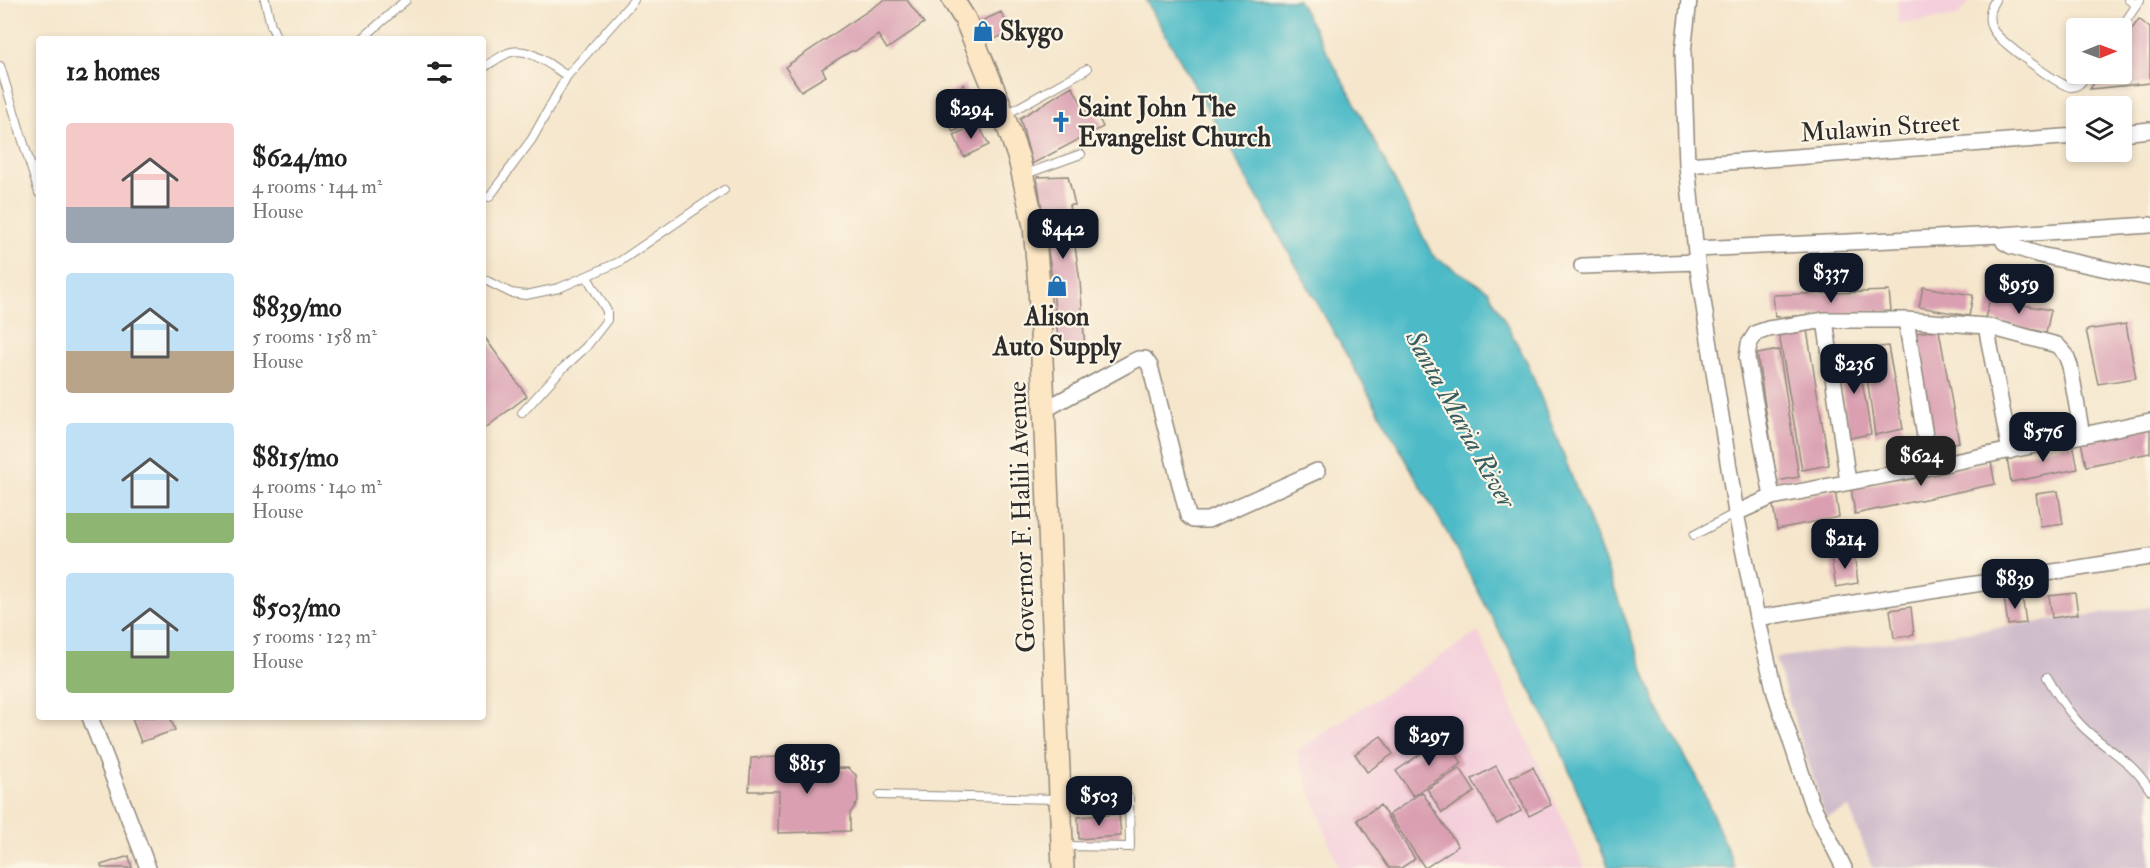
<!DOCTYPE html>
<meta charset="utf-8">
<style>
:root{--surface:#fff;--page:#f6f6f6;--text:#222;--muted:#767676;--accent:#111827}
body{margin:0;font-family:"IM FELL Double Pica",serif;background:var(--page);color:var(--text);height:100vh;display:flex;flex-direction:column;font-size:22px;white-space:nowrap}
*{box-sizing:border-box;margin:0}
p{font-size:20px;color:var(--muted)}
.icon{flex:none;width:33px;height:33px;fill:none;stroke:currentColor;stroke-width:2;stroke-linecap:round;stroke-linejoin:round}
.map{position:relative;flex:1;overflow:hidden}
.sheet{position:absolute;left:36px;top:36px;width:450px;height:684px;display:flex;flex-direction:column;background:var(--surface);border-radius:6px;box-shadow:0 3px 9px #0003}
.sheet>*{flex:none}
.needle{width:39px;rotate:89deg}
.tools{position:absolute;left:2066px;top:18px;display:grid;gap:12px}
.tools a{display:grid;place-items:center;width:66px;height:66px;border-radius:6px;background:var(--surface);box-shadow:0 3px 9px #0003;font-size:30px}
.price{position:absolute;translate:-50% -51px;padding:0 14px;border-radius:12px;background:var(--accent);color:#fff;font-size:20px;line-height:39px;filter:drop-shadow(0 2px 3px #0008)}
.price::after{content:'';position:absolute;left:50%;top:36px;width:18px;height:14px;margin-left:-9px;background:inherit;clip-path:polygon(0 0,100% 0,50% 100%)}
.price.current{background:#222;color:#fff}
ul{padding:0;list-style:none}
li{display:flex;align-items:center;gap:18px;height:150px;padding:0 30px}
li span{display:grid;place-items:center;flex:none;width:168px;height:120px;border-radius:6px;color:#555}
li>.icon{margin-inline-start:auto}
span .icon{width:72px;height:72px;fill:#fffc;stroke-width:1}
li b{font-size:26px}
h2{display:flex;justify-content:space-between;align-items:center;height:72px;padding:0 30px;font-size:26px}
.map>svg:first-child{display:block}
</style>
<div class="map">
<svg width="2150" height="868" viewBox="0 0 2150 868">
<rect width="100%" height="100%" fill="#fcf5e5"/>
<filter id="ink" filterUnits="userSpaceOnUse"><feTurbulence type="fractalNoise" baseFrequency=".0167" numOctaves="2"/><feDisplacementMap in="SourceGraphic" scale="12" xChannelSelector="R" yChannelSelector="G"/><feConvolveMatrix kernelMatrix="1 2 1 2 8 2 1 2 1" color-interpolation-filters="sRGB"/></filter>
<filter id="wash" filterUnits="userSpaceOnUse"><feTurbulence type="fractalNoise" baseFrequency=".008" numOctaves="4" result="noise"/><feDisplacementMap in="SourceGraphic" scale="24" xChannelSelector="R" yChannelSelector="G"/><feGaussianBlur stdDeviation="1.35" result="paint"/><feColorMatrix in="noise" values="0 0 0 0 0 0 0 0 0 0 0 0 0 0 0 0 0 1.4 0 .05"/><feComposite in="paint" operator="in"/></filter>
<g filter="url(#wash)">
<rect width="100%" height="100%" fill="#f5e6cc"/>
<path fill="#f4cfdc" d="M1897,0H1971L1958,16L1898,24Z
M1478,632L1585,868H1338L1296,751Z"/>
<path fill="#d0bdcc" d="M2150,607V868H1873L1849,808L1826,818L1775,658Z"/>
<path fill="#4ebbc7" stroke="#3c7379" stroke-width="1.5" d="M1146,0H1298L1355,103L1433,256L1488,290L1528,364L1604,560L1659,712L1696,775L1735,868H1609L1557,741L1449,536Z"/>
<g id="blocks">
<path fill="#daa0b2" d="M884,0H907L924,23L887,49L878,35L855,51H851L822,69L826,76L801,91L785,67Z
M1001,12L1011,31L985,44L975,24Z
M2139,19L2150,28V83L2090,89L2100,74H2121V44Z
M964,84L977,119L953,132L939,101Z
M1072,86L1085,110L1092,104L1103,127L1032,164L1020,118Z
M978,123L989,145L964,157L954,135Z
M1068,176L1075,205H1069L1080,281L1085,348L1059,350L1051,271L1037,177Z
M1923,287L1973,295L1969,316L1919,307Z
M1889,291L1891,311L1775,317L1773,295Z
M1990,299L2051,310L2046,333L1985,318Z
M2126,324L2136,378L2098,384L2086,330Z
M1807,330L1829,465L1802,470L1779,334Z
M1939,330L1959,442L1934,447L1914,333Z
M483,335L527,396L483,430Z
M1888,346L1903,429L1875,435L1863,349Z
M1779,350L1799,477L1777,481L1757,354Z
M1857,350L1871,434L1849,438L1837,354Z
M2150,427V453L2086,466L2081,442Z
M2073,443L2078,469L2011,482L2007,458Z
M1991,462L1995,484L1855,514L1851,488Z
M1835,490L1839,517L1777,529L1773,505Z
M2058,491L2063,524L2041,527L2036,494Z
M1854,554L1858,583L1836,587L1831,557Z
M2075,593L2078,614L2052,618L2049,596Z
M2022,595L2026,623L2008,625L2004,597Z
M1911,607L1914,635L1894,638L1890,610Z
M138,717H170L175,730L141,742L132,719Z
M1381,736L1393,754L1367,772L1355,754Z
M1445,737L1462,763L1413,796L1396,771Z
M781,757L782,769L848,768L856,775L858,802L850,813V831L778,833L779,791H749L751,758Z
M1496,766L1521,811L1497,824L1472,779Z
M1533,767L1551,805L1529,816L1510,778Z
M1460,768L1475,792L1442,813L1427,789Z
M1422,792L1458,846L1425,868L1389,815Z
M1380,805L1415,859L1401,868H1389L1357,820Z
M1119,814L1121,836L1079,839L1078,817Z
M129,856L132,868H102L101,865Z"/>
</g>
</g>
<g filter="url(#ink)">
<use href="#blocks" fill-opacity="0" stroke="#90887c" stroke-width="1.5"/>
<g fill="none" stroke-linecap="round" stroke-linejoin="round">
<defs>
<path id="service" d="M265,0L271,25L277,39
M1995,0C1989,10 1987,19 1993,30C1998,40 2060,87 2071,87C2079,87 2083,80 2088,74
M2129,0L2137,5
M2121,28L2140,0
M362,39L406,0
M0,66L39,193
M483,68C491,63 499,57 508,53C528,45 551,66 567,76
M1005,115L1087,69
M1023,175L1081,154
M489,197L532,139L567,76L634,0
M483,279L511,293L526,295L559,288L619,262L724,190
M522,413L560,371L586,347L607,320V311L587,277
M1694,535L1736,513
M2047,677C2060,699 2073,720 2093,736C2115,754 2134,764 2150,790
M880,795L1059,799L1129,798L1130,847L1063,846"/>
<path id="minor" d="M1689,0L1683,52L1687,165L1697,262L1736,513L1755,608L1775,693L1811,802L1844,868
M2121,133L2150,130
M1687,165L2076,136
M2001,235L2004,242L2011,246L2040,255L2150,278
M1696,249L2001,235L2150,225
M1582,266L1697,262
M1825,320L1848,482
M1906,320L1930,467
M1986,326L2010,451
M1044,410L1130,363L1138,359H1145L1150,366L1188,516L1193,520H1208L1317,471
M1772,497L1747,358L1749,344L1756,333L1768,329L1825,320H1906L1986,326L2057,345L2066,355L2070,366L2082,435
M1736,513L1772,497L1930,467L2150,421
M1757,618L2150,557
M90,717L148,868"/>
<path id="secondary" d="M953,0L965,19L975,43L998,99L1019,159L1034,226L1039,286L1063,868"/>
</defs>
<use href="#service" stroke="#90887c" stroke-width="10"/>
<use href="#minor" stroke="#90887c" stroke-width="18"/>
<use href="#secondary" stroke="#90887c" stroke-width="24"/>
<use href="#service" stroke="#fff" stroke-width="8"/>
<use href="#minor" stroke="#fff" stroke-width="15"/>
<use href="#secondary" stroke="#fce6c4" stroke-width="21"/>
</g>
</g>
<defs>
<symbol id="shop-bare" viewBox="-9 -9 18 18"><path d="M-5-2.5h2.3a2.7 3.5 0 0 1 5.4 0H5L5.5 6h-11ZM-1.5-2.5h3a1.5 2.3 0 0 0-3 0Z" fill="#1f6fb2" stroke="#fcf5e5" stroke-width="2.5" paint-order="stroke"/></symbol>
<symbol id="church-bare" viewBox="-9 -9 18 18"><path d="M-1.2-6h2.4v3.5h3.3v2.4h-3.3V6h-2.4V-.1h-3.3v-2.4h3.3Z" fill="#1f6fb2" stroke="#fcf5e5" stroke-width="2.5" paint-order="stroke"/></symbol>
</defs>
<g fill-rule="evenodd">
<use href="#shop-bare" x="968" y="16" width="30" height="30"/>
<use href="#church-bare" x="1046" y="107" width="30" height="30"/>
<use href="#shop-bare" x="1042" y="271" width="30" height="30"/>
</g>
<g text-anchor="middle" stroke-width="4.5" stroke-linejoin="round" paint-order="stroke">
<g font-size="26" font-weight="bold" fill="#2b2b2b" stroke="#fcf5e5" text-anchor="start">
<text x="1000" y="40">Skygo</text>
<text x="1078" y="116">Saint John The<tspan x="1078" dy="30">Evangelist Church</tspan></text>
<text x="1057" y="325" text-anchor="middle">Alison<tspan x="1057" dy="30">Auto Supply</tspan></text>
</g>
<g font-size="26" fill="#2b2b2b" stroke="#fcf5e5">
<text transform="translate(1880 127) rotate(-4)" y="9">Mulawin Street</text>
<text transform="translate(1021 517) rotate(-92)" y="9">Governor F. Halili Avenue</text>
</g>
<g font-size="27" font-style="italic" fill="#375d62" stroke="#fcf5e5">
<text transform="translate(1461 419) rotate(61)" y="9">Santa Maria River</text>
</g>
</g>
</svg>
<div class="tools">
<a><svg class="needle" viewBox="-14 -14 28 28"><path d="M0-13l5 13h-10z" fill="#e53935"/><path d="M0 13l5-13h-10z" fill="#767676"/></svg></a>
<a><svg class="icon" aria-label="layers" viewBox="0 0 24 24"><path d="M12 4l9 5-9 5-9-5zM3 14l9 5 9-5"/></svg></a>
</div>
<b class="price" style="left:971px;top:140px">$294</b>
<b class="price" style="left:1063px;top:260px">$442</b>
<b class="price" style="left:1831px;top:304px">$337</b>
<b class="price" style="left:2019px;top:315px">$959</b>
<b class="price" style="left:1854px;top:395px">$236</b>
<b class="price" style="left:2043px;top:463px">$576</b>
<b class="price current" style="left:1921px;top:487px">$624</b>
<b class="price" style="left:1845px;top:570px">$214</b>
<b class="price" style="left:2015px;top:610px">$839</b>
<b class="price" style="left:1429px;top:767px">$297</b>
<b class="price" style="left:807px;top:795px">$815</b>
<b class="price" style="left:1099px;top:827px">$503</b>
<section class="sheet">
<h2>12 homes<svg class="icon" aria-label="filters" viewBox="0 0 24 24"><path d="M4 7h16M4 17h16"/><circle cx="9" cy="7" r="2"/><circle cx="15" cy="17" r="2"/></svg></h2>
<ul>
<li><span style="background:linear-gradient(#f6c9c9 70%,#9aa5b1 0)"><svg class="icon" aria-label="home" viewBox="0 0 24 24"><path d="M3 11l9-7 9 7M6 9v11h12V9"/></svg></span><div><b>$624/mo</b><p>4 rooms · 144 m²</p><p>House</p></div></li>
<li><span style="background:linear-gradient(#bfe0f5 65%,#b9a48a 0)"><svg class="icon" aria-label="home" viewBox="0 0 24 24"><path d="M3 11l9-7 9 7M6 9v11h12V9"/></svg></span><div><b>$839/mo</b><p>5 rooms · 158 m²</p><p>House</p></div></li>
<li><span style="background:linear-gradient(#bfe0f5 75%,#8fb573 0)"><svg class="icon" aria-label="home" viewBox="0 0 24 24"><path d="M3 11l9-7 9 7M6 9v11h12V9"/></svg></span><div><b>$815/mo</b><p>4 rooms · 140 m²</p><p>House</p></div></li>
<li><span style="background:linear-gradient(#bfe0f5 65%,#8fb573 0)"><svg class="icon" aria-label="home" viewBox="0 0 24 24"><path d="M3 11l9-7 9 7M6 9v11h12V9"/></svg></span><div><b>$503/mo</b><p>5 rooms · 123 m²</p><p>House</p></div></li>
</ul>
</section>
</div>
